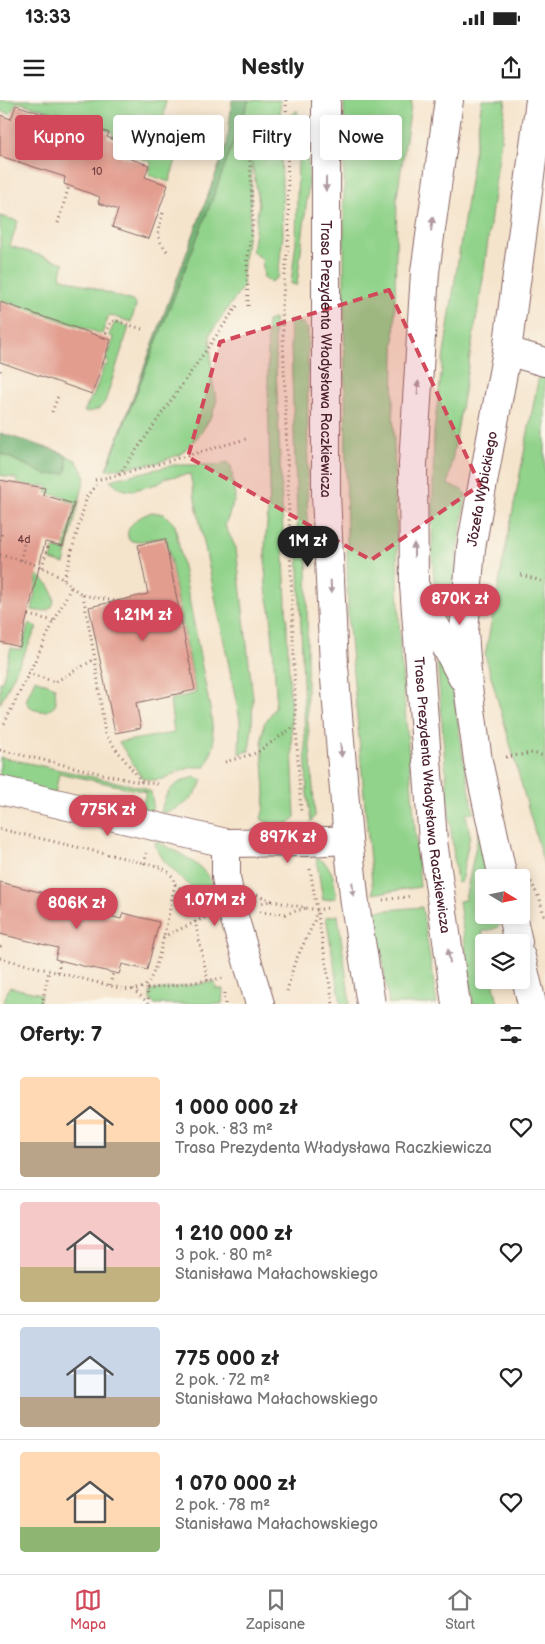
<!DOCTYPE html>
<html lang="pl">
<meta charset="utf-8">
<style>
:root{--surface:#fff;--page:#f2f2f2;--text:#222;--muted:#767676;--line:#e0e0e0;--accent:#d1495b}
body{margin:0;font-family:"Balsamiq Sans",sans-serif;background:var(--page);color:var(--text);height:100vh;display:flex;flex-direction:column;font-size:19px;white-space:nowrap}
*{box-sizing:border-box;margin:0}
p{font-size:16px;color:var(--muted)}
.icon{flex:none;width:28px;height:28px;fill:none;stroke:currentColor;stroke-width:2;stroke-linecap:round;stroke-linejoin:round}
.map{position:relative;height:904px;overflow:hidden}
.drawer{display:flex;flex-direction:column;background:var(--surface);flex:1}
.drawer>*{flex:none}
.top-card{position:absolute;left:15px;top:15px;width:515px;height:45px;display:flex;gap:10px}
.needle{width:32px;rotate:100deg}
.buttons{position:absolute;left:475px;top:769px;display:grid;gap:10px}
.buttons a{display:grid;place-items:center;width:55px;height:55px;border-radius:5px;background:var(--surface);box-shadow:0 2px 12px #0003;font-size:25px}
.price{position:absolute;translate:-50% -42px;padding:0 11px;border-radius:18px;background:var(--accent);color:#fff;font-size:16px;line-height:32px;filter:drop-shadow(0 1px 2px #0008)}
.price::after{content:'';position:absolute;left:50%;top:30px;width:15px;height:11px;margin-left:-8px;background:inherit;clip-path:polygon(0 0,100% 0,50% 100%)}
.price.on{background:#222;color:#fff}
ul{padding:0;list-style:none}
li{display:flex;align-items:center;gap:15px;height:125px;padding:0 20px}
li+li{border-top:1px solid var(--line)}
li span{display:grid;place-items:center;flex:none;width:140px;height:100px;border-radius:5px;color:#555}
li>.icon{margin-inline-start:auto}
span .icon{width:60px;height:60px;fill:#fffc;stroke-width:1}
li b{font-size:21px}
h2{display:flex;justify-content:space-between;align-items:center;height:60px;padding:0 20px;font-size:21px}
.tag{padding:0 18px;border-radius:5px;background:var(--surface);box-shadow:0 2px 12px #0003;font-size:18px;line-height:45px}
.tag.on{background:var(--accent);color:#fff}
.status{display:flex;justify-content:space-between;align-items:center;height:35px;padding:0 25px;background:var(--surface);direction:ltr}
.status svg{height:14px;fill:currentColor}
header{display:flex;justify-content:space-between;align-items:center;height:65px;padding:0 20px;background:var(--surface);font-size:22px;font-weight:800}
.tab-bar{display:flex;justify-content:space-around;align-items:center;height:70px;border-top:1px solid var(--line);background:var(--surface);font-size:14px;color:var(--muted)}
.tab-bar a{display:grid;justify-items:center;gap:2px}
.tab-bar .on{color:var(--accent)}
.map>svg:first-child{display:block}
</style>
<div class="status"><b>13:33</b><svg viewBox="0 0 49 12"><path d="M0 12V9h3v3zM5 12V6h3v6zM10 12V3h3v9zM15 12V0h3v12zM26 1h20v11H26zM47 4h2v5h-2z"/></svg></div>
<header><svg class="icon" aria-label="menu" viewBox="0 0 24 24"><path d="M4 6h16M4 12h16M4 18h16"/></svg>Nestly<svg class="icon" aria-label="share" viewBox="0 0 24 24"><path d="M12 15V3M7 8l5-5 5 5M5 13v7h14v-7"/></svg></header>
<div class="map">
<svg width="545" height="904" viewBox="0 0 545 904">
<rect width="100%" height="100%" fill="#fbf7ec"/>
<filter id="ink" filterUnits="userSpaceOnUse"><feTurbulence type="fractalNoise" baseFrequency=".02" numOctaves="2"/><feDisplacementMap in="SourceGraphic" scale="10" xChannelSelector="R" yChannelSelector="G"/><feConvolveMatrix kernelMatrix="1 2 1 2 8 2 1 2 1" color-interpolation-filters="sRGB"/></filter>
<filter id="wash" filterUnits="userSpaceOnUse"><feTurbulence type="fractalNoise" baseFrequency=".0096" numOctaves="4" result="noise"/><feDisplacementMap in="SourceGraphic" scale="20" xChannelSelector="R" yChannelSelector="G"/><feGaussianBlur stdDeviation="1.12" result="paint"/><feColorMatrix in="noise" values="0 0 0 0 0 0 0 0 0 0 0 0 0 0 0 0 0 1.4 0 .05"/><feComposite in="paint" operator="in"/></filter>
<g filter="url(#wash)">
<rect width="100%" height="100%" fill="#f5e4cc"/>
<path fill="#91d38b" stroke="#6e795b" d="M0,0H166L162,35L183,38L169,82L149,75L151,62L119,51L122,39L112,36L113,32L57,11L56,13L17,2L10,14L0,11Z
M249,0H280L283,135L278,177L271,182L264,178L262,159L252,151L259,103L252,63L250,120L242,173L244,185L210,234L212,280L217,300L212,315L201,333L181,354L157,363L106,370L212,100Z
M344,0H412L397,96L393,308L400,549L420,787L373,794L348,517L344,210Z
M482,0H506L483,179L448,385C455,388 465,388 466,397L458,446L452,529L443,513L434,480L432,456L434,331L442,267Z
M297,10L309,67L308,90L297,185L291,184L296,142L298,55L291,16Z
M0,116L18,121L10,146L64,163L60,177L135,202L136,206L131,222L109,215L102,234L0,200Z
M274,219L295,717L290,723L272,725L261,719L264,708L265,694L262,641L264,624L275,608L276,593L271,514L266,489L265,447L270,388L267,221Z
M290,220L304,224L308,230L307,608L315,716L311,722L307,694Z
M115,222L129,227L105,302C99,310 94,312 84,312L92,296L93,297L104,266H106L108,262L106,260L114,238L109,235Z
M540,270L545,272V768L485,555Z
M0,353L47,375L67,365L66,355L77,361L85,377L64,464L51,460L54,448L64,451L76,403L65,400V397L46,393L48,387L42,385L40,391L15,388L17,379L0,375Z
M227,362L231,366L235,398L225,426L236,448L253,598L252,627L249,651L239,654L240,620L190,374L165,378L160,383L131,391L121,389L110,380L174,365H218Z
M152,412L164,414L175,425L211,614L214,645L206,667H193L175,673L164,679L153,680L142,678L119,642L174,633L170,600L196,593L166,437L136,442L129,440C123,426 140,416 152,412Z
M0,473H34C40,477 48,482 51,489C59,507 49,514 32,510L37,480Z
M29,523L37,527L0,604V582H2L11,548L21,550Z
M437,558L450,582L454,597L464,662L474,713L466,714L470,735L461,782L457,783L449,714Z
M35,579L55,587L56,604C50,613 42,612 32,609L26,601Z
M0,657L144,688L151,692L153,703L151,714L141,712L146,692L59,673L55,694L0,680Z
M195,677L203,680C194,699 183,709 161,713C165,691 172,683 195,677Z
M479,730L490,777L484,778V815H499L500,824L497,828L482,832L485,842L484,880H493L498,904H473L459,801L465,800Z
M156,741C172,749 202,763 210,780C214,788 216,798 218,807L210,806L164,761L155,746Z
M316,757C334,766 334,780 336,798L323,800Z
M422,807L437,904H389L375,811Z
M338,815L350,903V904H341L326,817Z
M215,882L216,889H223L222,904H155L150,900V891L155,890Z
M9,887L41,894L39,904H3Z"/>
<path fill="#74b577" stroke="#5f6a51" d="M232,0H249L212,100L106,370L227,44Z
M0,333L63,353C69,358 67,366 66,373L47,375L0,353Z"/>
<g id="blocks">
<path fill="#e29d8f" d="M16,5L57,19L59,16L109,33L107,37L119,42L116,54L149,65L145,77L168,85L149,139L112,127L118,110L98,103L100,97L64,84L65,77L0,56V15L11,19Z
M0,202L111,240L92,294L0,262Z
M0,380L45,388L43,395L74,404L63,446L45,442L20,547L0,542Z
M165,439L195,590L136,603L141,628L115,633L89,507L148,494L138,445Z
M0,782L71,800L70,806L121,819L123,813L159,822L147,870L122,864L119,874L87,867L55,859L58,848L0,834Z"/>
</g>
</g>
<g filter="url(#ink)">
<use href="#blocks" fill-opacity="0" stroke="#866463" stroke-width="1"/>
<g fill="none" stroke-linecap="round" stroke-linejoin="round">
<defs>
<g id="street">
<path d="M507,251L545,262"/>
<path d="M414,485L462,577"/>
<path d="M0,690L226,743L306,742L348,740"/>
<path d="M226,743V777L232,810L260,904"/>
<path id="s1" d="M503,778L478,661L468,587L464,531L471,448L507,251L540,0"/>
<path d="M512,815L518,842"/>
<path d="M521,857L532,904"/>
</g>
<g id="secondary">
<path id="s2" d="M326,0V394L334,566L348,740L355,804L371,904"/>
<path id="s3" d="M449,0L425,172L413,364L414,485L433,741L456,904"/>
</g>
</defs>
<use href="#street" stroke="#866463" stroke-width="30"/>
<use href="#secondary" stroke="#866463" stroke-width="30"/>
<path stroke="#866463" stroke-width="3" stroke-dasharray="1 4" stroke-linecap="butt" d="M286,0L289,133L282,205L296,626L301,713
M163,113C158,131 154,136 167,151
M58,123L69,86
M248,206L247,161L253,123L249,43
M104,238L111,221L114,220L142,229
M0,271L1,269
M52,312L58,296
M119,375L237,206
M95,380L119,375L246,339
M0,440L2,432
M0,455C26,461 52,467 71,487L4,624
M21,460L24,443
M42,467L49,443
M521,475L545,482
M64,479L87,396L96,385
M71,487L83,495L136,505
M83,495L95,559L105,635L142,682
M28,515L54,521
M28,573L55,582L95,559
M0,650L133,681L158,684
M506,657L532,653L545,656
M225,662L256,653L295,626
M0,729L145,763
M310,769L333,904
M531,782L540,800L545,819
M175,784L202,806
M257,795L272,801L260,803
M383,800L412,796
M272,801L317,810L328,808
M260,812L286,814L306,808
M195,821L208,881
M163,837L206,817
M0,847L1,845
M0,858L123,889C131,890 140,890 146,885C159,873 170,805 175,784C172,769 158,766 145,763L146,753
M58,872L60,860
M110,885L113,873
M147,888L149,904
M133,889L148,903
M147,889L224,878
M287,891L294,864L314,822L316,813
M42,904L49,870
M225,904V892"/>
<use href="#street" stroke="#fff" stroke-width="28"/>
<use href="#secondary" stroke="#fff" stroke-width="28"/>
</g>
<defs><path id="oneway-solid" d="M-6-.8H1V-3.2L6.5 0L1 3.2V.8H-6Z" transform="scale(1.25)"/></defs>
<g fill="#ae9aa0">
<use href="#oneway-solid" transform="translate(326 84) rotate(90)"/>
<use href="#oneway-solid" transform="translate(432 124) rotate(-82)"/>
<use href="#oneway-solid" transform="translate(418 288) rotate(-87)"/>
<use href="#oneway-solid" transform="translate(414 450) rotate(-90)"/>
<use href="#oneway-solid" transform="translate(331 487) rotate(87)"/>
<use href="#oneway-solid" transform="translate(341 650) rotate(85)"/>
<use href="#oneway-solid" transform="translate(353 789) rotate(84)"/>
<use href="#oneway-solid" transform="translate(449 856) rotate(-98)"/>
</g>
</g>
<path fill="#d1495b" fill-opacity="0.2" stroke="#d1495b" stroke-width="4" stroke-dasharray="10 6" stroke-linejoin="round" d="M389,190L480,385L371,460L188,357L220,242Z"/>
<g text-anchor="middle" stroke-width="4" stroke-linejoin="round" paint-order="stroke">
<g font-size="11" fill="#703e44">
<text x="97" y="75">10</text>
<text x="24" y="443">4d</text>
</g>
<g font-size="14" fill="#4a1f2b" stroke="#fbf7ec">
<text dy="5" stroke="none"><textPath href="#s2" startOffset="259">Trasa Prezydenta Władysława Raczkiewicza</textPath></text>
<text dy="5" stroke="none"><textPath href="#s1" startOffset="394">Józefa Wybickiego</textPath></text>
<text dy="5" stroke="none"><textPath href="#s3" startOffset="698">Trasa Prezydenta Władysława Raczkiewicza</textPath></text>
</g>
</g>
</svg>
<div class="buttons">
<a><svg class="needle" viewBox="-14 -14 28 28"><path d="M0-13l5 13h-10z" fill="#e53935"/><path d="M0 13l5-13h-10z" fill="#767676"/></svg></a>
<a><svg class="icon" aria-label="layers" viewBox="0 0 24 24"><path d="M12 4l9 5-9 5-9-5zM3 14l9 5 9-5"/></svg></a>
</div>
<b class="price on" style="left:308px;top:468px">1M zł</b>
<b class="price" style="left:460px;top:526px">870K zł</b>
<b class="price" style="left:143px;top:542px">1.21M zł</b>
<b class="price" style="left:108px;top:737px">775K zł</b>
<b class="price" style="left:288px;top:764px">897K zł</b>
<b class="price" style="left:215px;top:827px">1.07M zł</b>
<b class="price" style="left:77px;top:830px">806K zł</b>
<div class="top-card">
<a class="tag on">Kupno</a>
<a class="tag">Wynajem</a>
<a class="tag">Filtry</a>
<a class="tag">Nowe</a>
</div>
</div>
<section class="drawer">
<h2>Oferty: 7<svg class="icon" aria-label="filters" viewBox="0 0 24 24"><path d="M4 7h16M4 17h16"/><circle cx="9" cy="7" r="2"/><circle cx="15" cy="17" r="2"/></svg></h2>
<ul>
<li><span style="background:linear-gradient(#ffd9b3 65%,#b9a48a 0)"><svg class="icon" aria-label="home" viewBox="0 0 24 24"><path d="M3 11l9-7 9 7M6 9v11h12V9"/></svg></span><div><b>1 000 000 zł</b><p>3 pok. · 83 m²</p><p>Trasa Prezydenta Władysława Raczkiewicza</p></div><svg class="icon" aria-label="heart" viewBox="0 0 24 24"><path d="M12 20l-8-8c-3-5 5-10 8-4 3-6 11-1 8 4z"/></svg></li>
<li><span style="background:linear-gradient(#f6c9c9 65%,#c2b280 0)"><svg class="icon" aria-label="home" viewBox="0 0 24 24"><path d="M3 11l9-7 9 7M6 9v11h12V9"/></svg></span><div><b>1 210 000 zł</b><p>3 pok. · 80 m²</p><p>Stanisława Małachowskiego</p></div><svg class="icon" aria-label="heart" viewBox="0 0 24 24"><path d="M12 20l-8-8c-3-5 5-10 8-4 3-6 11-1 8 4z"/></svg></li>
<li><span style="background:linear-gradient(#c9d6e8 70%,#b9a48a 0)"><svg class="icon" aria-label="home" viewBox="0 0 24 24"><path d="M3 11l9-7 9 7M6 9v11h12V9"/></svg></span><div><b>775 000 zł</b><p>2 pok. · 72 m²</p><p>Stanisława Małachowskiego</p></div><svg class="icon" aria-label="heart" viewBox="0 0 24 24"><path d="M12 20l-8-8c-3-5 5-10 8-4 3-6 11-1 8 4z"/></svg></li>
<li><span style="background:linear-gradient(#ffd9b3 75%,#8fb573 0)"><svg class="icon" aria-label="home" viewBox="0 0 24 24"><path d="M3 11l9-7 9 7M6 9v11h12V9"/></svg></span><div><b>1 070 000 zł</b><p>2 pok. · 78 m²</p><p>Stanisława Małachowskiego</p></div><svg class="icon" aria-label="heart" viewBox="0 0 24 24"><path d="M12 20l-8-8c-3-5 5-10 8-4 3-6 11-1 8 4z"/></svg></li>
</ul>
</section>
<nav class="tab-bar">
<a class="on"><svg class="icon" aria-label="map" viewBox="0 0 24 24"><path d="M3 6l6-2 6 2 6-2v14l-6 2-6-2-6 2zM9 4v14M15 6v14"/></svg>Mapa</a>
<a><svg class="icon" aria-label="saved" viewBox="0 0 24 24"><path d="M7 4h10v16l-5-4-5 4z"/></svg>Zapisane</a>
<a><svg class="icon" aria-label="home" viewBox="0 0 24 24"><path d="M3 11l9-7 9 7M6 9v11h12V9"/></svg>Start</a>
</nav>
